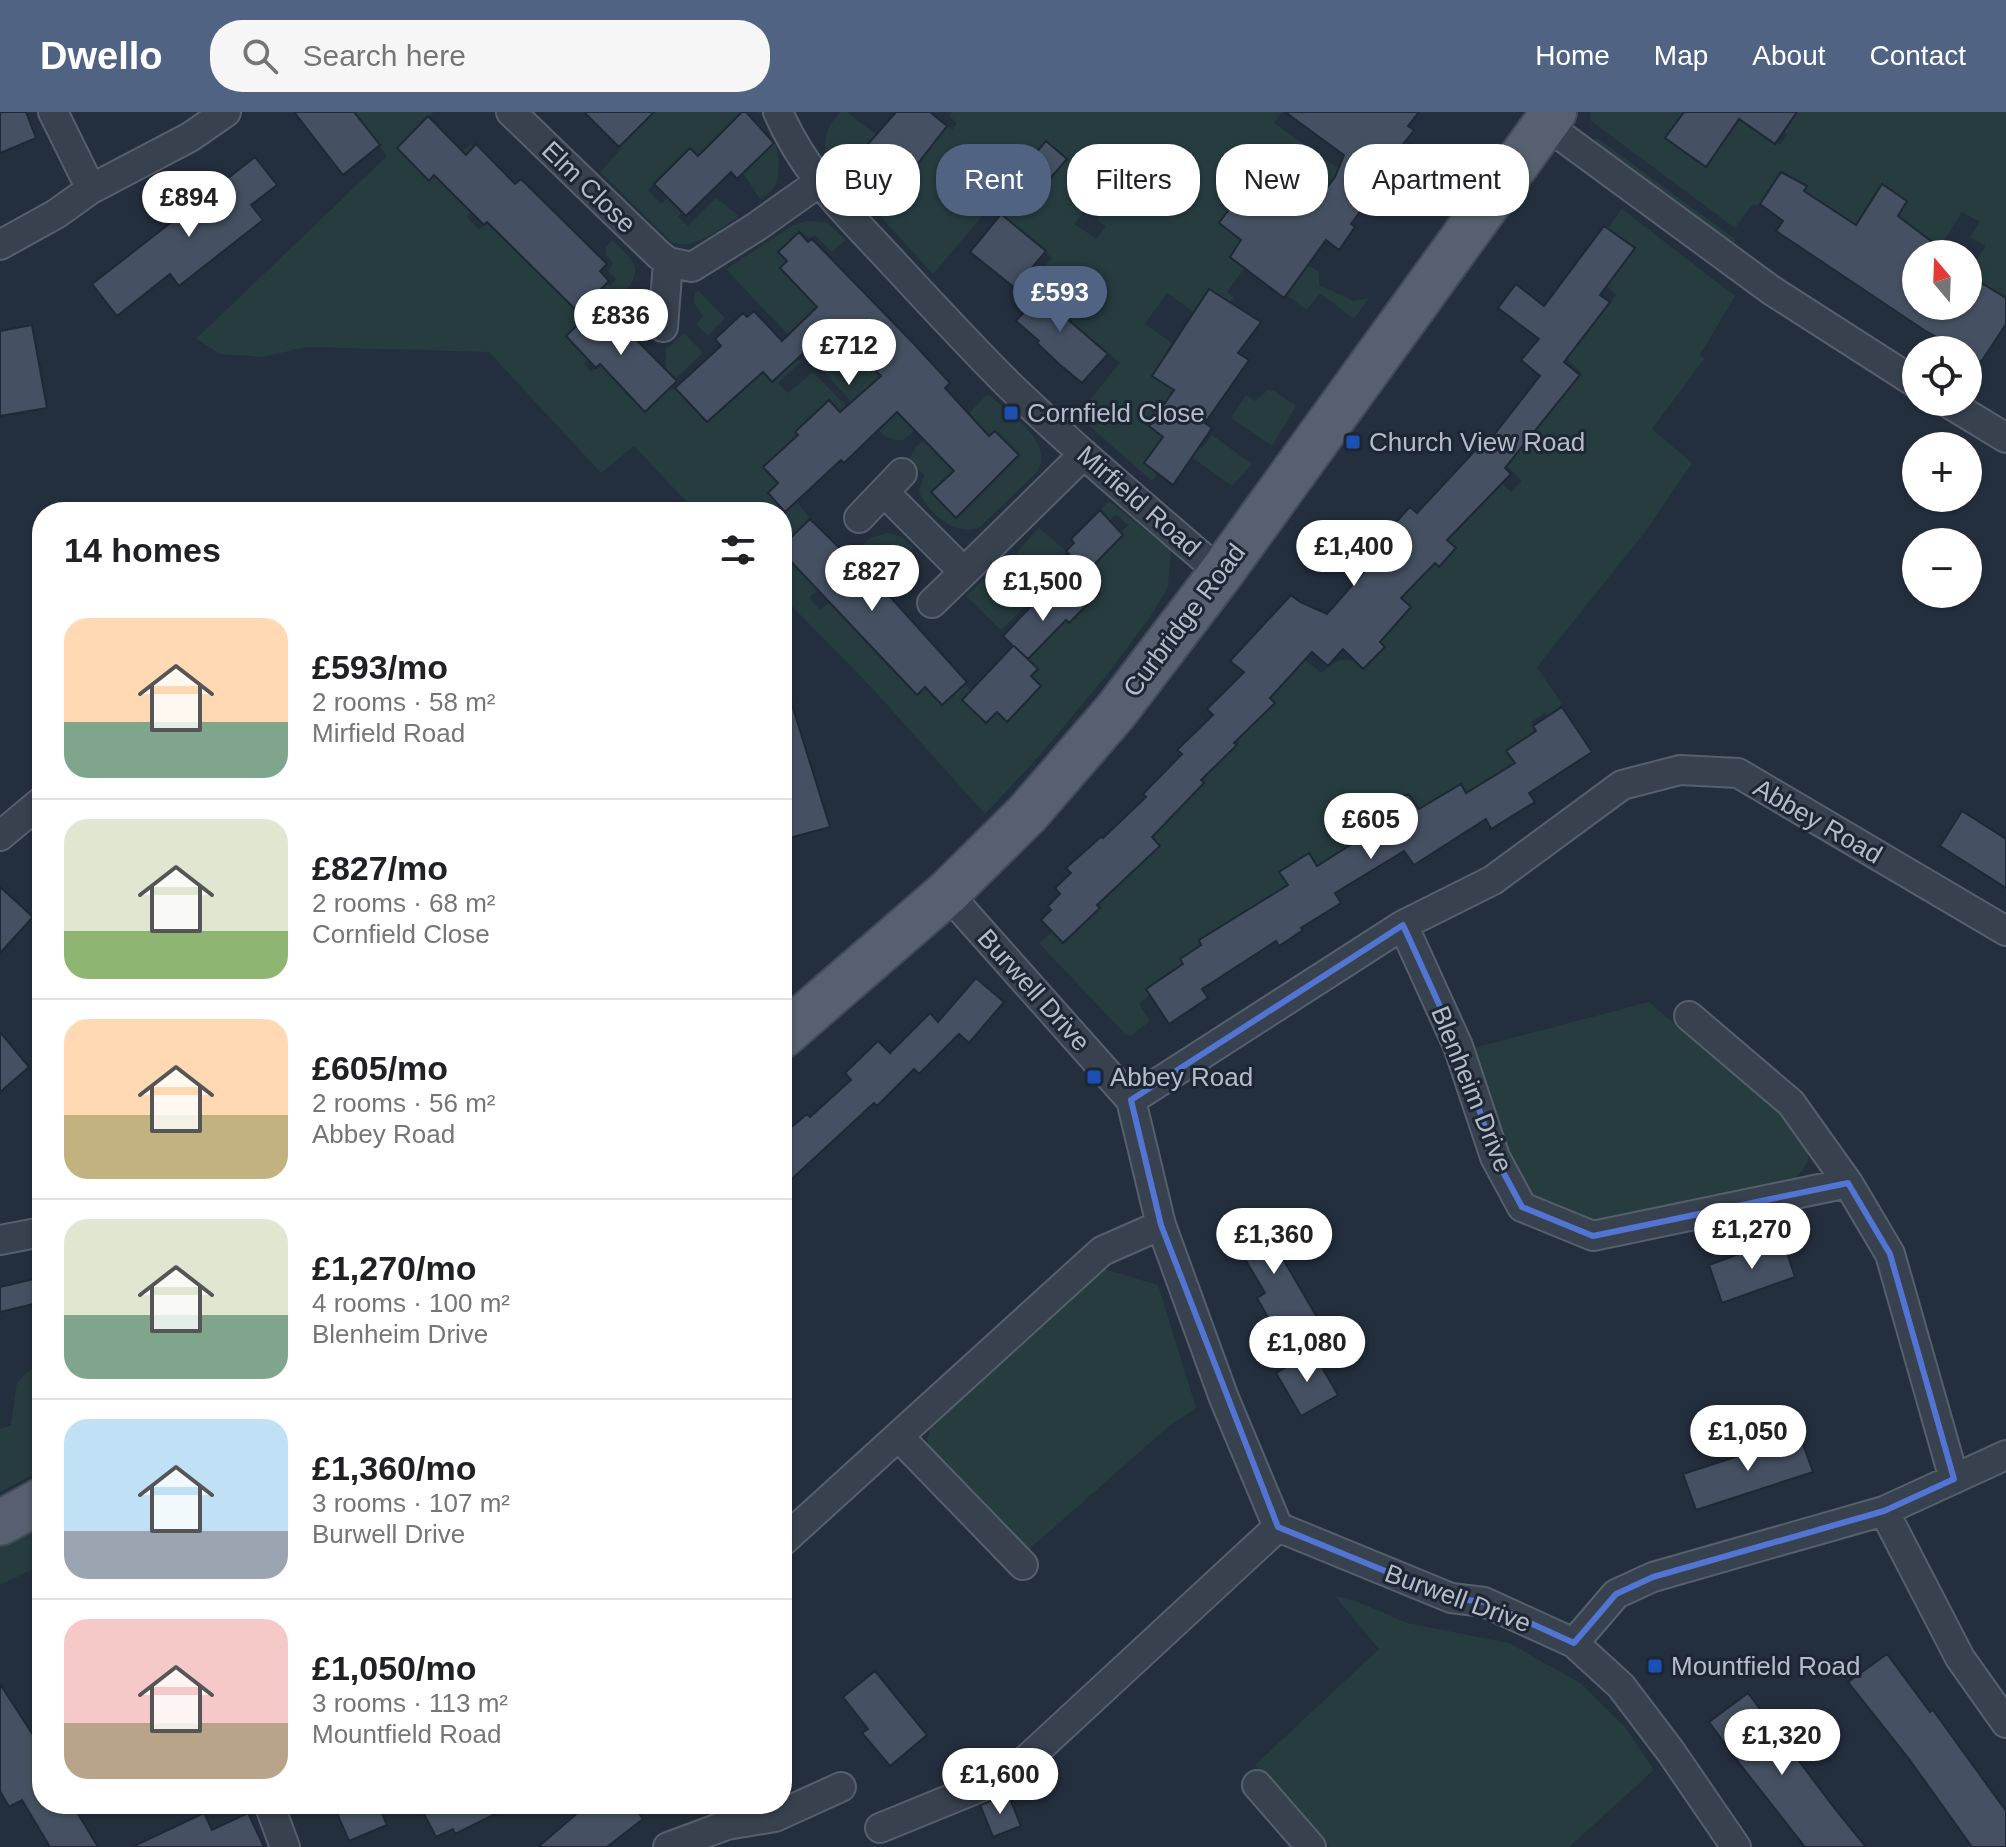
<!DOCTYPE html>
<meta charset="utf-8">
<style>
:root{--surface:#fff;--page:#f6f6f6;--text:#202124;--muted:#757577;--line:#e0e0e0;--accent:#506383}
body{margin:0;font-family:Arial,sans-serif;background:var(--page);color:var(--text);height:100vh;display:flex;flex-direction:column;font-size:30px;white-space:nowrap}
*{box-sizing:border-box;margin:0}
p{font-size:26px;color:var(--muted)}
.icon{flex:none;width:44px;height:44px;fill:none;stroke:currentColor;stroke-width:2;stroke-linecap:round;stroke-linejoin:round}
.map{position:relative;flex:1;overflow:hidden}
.details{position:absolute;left:32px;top:390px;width:760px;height:1312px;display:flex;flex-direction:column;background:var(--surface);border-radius:32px;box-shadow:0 2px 6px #0004}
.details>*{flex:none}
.guide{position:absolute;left:816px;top:32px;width:760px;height:72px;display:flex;gap:16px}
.needle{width:52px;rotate:341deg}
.tools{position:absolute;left:1902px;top:128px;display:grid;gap:16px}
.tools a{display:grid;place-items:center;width:80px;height:80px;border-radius:50%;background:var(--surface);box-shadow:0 2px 6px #0004;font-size:40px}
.price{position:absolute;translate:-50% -68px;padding:0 18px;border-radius:28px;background:#fff;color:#222;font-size:26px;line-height:52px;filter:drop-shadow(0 2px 4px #0008)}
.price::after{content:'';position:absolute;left:50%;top:48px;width:24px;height:18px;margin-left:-12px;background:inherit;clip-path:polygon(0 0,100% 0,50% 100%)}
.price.on{background:var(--accent);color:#fff}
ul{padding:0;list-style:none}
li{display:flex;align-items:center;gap:24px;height:200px;padding:0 32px}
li+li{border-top:2px solid var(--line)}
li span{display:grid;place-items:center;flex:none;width:224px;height:160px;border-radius:24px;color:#555}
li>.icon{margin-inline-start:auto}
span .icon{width:96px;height:96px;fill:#fffc;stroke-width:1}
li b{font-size:34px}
h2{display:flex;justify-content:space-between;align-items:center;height:96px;padding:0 32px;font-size:34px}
.pill{padding:0 28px;border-radius:32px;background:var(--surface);box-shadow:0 2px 6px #0004;font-size:28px;line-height:72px}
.pill.on{background:var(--accent);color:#fff}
header{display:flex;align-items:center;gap:48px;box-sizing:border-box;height:112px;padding:0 40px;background:var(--accent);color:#fff}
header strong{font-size:38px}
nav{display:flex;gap:44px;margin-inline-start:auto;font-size:28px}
.search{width:560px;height:72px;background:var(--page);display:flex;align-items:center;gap:20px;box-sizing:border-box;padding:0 28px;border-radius:32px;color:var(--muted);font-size:30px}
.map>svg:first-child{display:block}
</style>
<header>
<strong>Dwello</strong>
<div class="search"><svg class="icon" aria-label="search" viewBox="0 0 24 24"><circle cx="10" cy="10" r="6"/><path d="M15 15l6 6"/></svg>Search here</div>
<nav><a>Home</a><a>Map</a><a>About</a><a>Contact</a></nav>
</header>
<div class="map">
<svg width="2006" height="1735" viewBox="0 0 2006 1735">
<rect width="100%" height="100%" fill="#242f3e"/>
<path fill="#263c3f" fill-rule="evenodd" d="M354,0H433L402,31L404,44L429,68L458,40L461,41L471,32L473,34L444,63L471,100L467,105L479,118L488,109L578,199L607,171L610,174L616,167L608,159L613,151L605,142L606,135L612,128C635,150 646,157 621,184L635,197L623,208L608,194L603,198L595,190L592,193L595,196L566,224L588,247L584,252L591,260L600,252L645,299L671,276L673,278L675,276L708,310L751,270L719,235L721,233L802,249L778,271L788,281L813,260L846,294L840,300L795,320L798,323L764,355L778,371L768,382L785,400L797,390L810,407L782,434V400H696L634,334L601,361L489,240L307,235L262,245L221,242L196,227L387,44Z
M654,0H742L698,44L690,37L648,78L661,92L668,85L682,100L678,105L688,114L716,86L739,104C720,116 697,138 673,131L600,60L620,38L619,35Z
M841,0H847L886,30L881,36L870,29L853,49L896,82L919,56L906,46L947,14L952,18L957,11L949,4L952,0H1282L1274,11L1340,58L1317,89L1284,66L1266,88L1326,129L1320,137L1280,107L1227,180L1234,186L1227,194L1223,221L1167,181L1145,212L1202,252L1163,325L1144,351L1158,362L1152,369L1077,303L1120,251L1064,204L1070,196L1041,172L1020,194L1013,188L1052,146L1001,102L1048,69L1066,46L1046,29L933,162L828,47C821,29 827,13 841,0ZM1109,64L1120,72L1104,93L1106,95L1097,108L1106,114L1097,127L1074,112Z
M1590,0H1684L1666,26L1732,0L1741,8L1780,33L1787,22L1784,19L1781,0H2006V186L1991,177L1985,185L1968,186V160L1986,134L1970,125L1980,110L1962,100L1935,142H1926L1933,129L1908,112L1887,119L1907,89L1883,73L1856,113L1844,105L1839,113L1804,79L1807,74L1775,70L1760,92L1751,94L1735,116L1591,9Z
M1597,26L1736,128L1731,135L1593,30Z
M775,29C780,51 784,75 760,87L743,61Z
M1412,49L1449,74L1432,96C1417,85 1403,69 1412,49Z
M1622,97L1735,184L1700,243L1704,247L1652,317L1692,351L1645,420L1537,555L1562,592L1548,604L1545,601L1531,610L1540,625L1523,637L1518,631L1507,638L1515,651L1466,681L1461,673L1419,697L1407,682L1379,701L1386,711L1317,754L1309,741L1280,761L1287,773L1199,828L1201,833L1180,846L1184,853L1139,892L1150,909L1131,924L1125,922L1039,831L1052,820L1063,830L1100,796L1099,791L1160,734L1152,725L1204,671L1205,665L1239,631L1237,628L1270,586L1305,548L1322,561C1336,546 1348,543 1364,556L1385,535L1377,527L1429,446L1439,455L1456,437L1448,429L1471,404L1497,366L1511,380L1522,369L1507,354L1580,263L1581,260L1566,247L1616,183L1606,174L1634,136L1608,116Z
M807,109L827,111L846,128L832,140L815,123L809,126L796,116L799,120L778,140L787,149L780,156L807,184L884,201L887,204L855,236L932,303L902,329L885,325L726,157L792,114Z
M1304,151L1319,160V173L1354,189L1369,186L1354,207L1320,181L1307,198L1286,183L1289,179L1284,175Z
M698,178L725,206L708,224L696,212L703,205L694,190L695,181Z
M684,221L703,241L670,272L666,267V237Z
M1268,278L1274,279L1296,294L1272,334L1231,306L1246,283L1255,289Z
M988,282C1007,300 1058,331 1036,361L980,415C957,426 926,400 919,379L924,363L909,347L916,335L960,293L969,301ZM995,319L1019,343L956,405L931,380Z
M1212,323L1252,352L1232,374L1182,338L1190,327L1202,336Z
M1109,389L1171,439L1168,475L1150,505L1110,559L1041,642L985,702L873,577L782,484V440L808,465L845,452L809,486L820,498L829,491L916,583L925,575L943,593L955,582L947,573L956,565L1008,610L1041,575L1031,564L1037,557L1027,547L1055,518L1030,495L1035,492L1070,511L1098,481L1064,447L1069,443L1091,447L1095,451L1123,423L1121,421L1128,413L1116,402L1110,408L1100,398Z
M1039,416L1066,439L1041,463L1016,441Z
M888,421L901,425L913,434L912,437L891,443L874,459L861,456L850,446L870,426Z
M995,456L1031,488L1001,518L966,484Z
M1649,890L1803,1021C1815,1041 1808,1057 1790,1070L1637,1105L1594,1108L1556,1097L1525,1081L1504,1053L1474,936Z
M1101,1156L1158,1173L1196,1296L1168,1315L1026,1440L933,1344L927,1328L931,1314Z
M38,1251L42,1252V1358L0,1380V1317L11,1313L17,1270Z
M42,1410V1453L0,1473V1432Z
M1335,1484L1356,1489L1407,1511L1509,1531L1580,1571L1625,1615L1654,1658L1569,1735H1329L1255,1653L1379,1537Z"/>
<path fill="#455162" stroke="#1f2835" stroke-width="2" d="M0,0H26L36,26L0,41Z
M294,0H354L380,33L343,63Z
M584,0H654L619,35Z
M742,0H746L774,31L737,67L731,60L686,104L654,72L690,36L698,44Z
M896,0H930L947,14L916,54L919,56L896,82L853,49Z
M1285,0H1419L1408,14L1414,18L1388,52L1393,55L1351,112L1355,115L1339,138L1326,128L1284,186L1230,145L1241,128L1219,111L1252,66L1272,81L1283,65L1317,89L1335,65L1344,43Z
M1684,0H1797L1775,32L1739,7L1706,55L1665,26Z
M428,4L466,43L476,32L515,72L521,67L607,152L600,159L609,169L578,200L487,110L484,113L434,63L429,69L397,36Z
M1046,29L1067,47L1048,69L1027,51Z
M255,45L277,73L251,93L263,108L179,174L170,162L117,204L92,172Z
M1781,60L1807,74L1804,79L1856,113L1882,72L1907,89L1898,104L1948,142H1916V194H1968V163L2006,186V212L1981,250L1968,243V238H1960L1924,218L1776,119L1783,109L1760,92Z
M1001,102L1046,139L1015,176L970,140Z
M1604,114L1635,136L1600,183L1610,190L1564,250L1580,263L1505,356L1511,362L1447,428L1456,436L1439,455L1435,451L1401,486L1411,495L1380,530L1385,535L1363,557L1343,537L1328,554L1312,540L1270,586L1275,591L1234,631L1237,633L1201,668L1204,671L1152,725L1160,734L1097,793L1100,796L1063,831L1041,808L1051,798L1048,794L1060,782L1055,776L1071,761L1066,756L1102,724L1103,726L1146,685L1143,682L1182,642L1177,638L1213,603L1207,597L1244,560L1230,549L1291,483L1300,490L1327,502L1379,443L1372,436L1410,395L1417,401L1483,330L1486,333L1540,264L1521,248L1539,227L1498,196L1516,172L1544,194Z
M799,120L808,130L812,127L915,233L950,271L945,276L989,324L995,319L1019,343L956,406L931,380L954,359L897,300L844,351L841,348L785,400L768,381L778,371L763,355L798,323L795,320L829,288L840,300L881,264L832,215L772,270L763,260L707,310L675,276L721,234L715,227L743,201L747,205L754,199L782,229L817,195L780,156L787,149L778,140Z
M1040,172L1070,196L1064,204L1108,242L1082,271L1059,252L1037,231L1039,229L1016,209L1026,198L1020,194Z
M1209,177L1261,210L1238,241L1249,248L1205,311L1212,316L1173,373L1144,351L1163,325L1149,314L1174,278L1152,264Z
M600,191L677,269L645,300L600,252L596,256L566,224Z
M32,213L47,296L0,304V219Z
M1100,398L1123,423L1082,465L1099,481L1069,511L1066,508L1028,547L1014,534L1038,557L1031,564L1041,574L1007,610L997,600L986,611L962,588L1013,534L1003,524L1034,491L1031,488L1038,481L1034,477L1069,442L1066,439L1074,431L1071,427Z
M810,407L864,460L866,458L967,570L942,593L925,575L917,583L782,440V434Z
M788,580L830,715L782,728V581Z
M1562,595L1592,640L1529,681L1535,690L1491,717L1486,707L1414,753L1404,739L1335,781L1341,791L1301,816L1303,818L1279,834L1276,829L1202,877L1208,886L1169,912L1146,877L1183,852L1180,847L1201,833L1199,828L1288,773L1279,760L1309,741L1317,754L1385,711L1379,701L1408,682L1419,697L1461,672L1466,681L1515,651L1506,639L1536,619L1533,614Z
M1962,699L2006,727V776L1940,734Z
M0,775L33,805L0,841Z
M976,866L1004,890L969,931L959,922L919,962L914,957L877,994L874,991L782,1076V1023L807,1002L810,1005L851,968L845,961L878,929L890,941L930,901L938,910Z
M0,920L29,955L0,980Z
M1266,1100L1291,1142L1283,1147L1318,1207L1281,1228L1257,1186L1265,1181L1230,1122Z
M1782,1126L1795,1165L1722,1191L1709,1153Z
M42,1165V1190L0,1200V1175Z
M1313,1240L1338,1283L1301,1304L1276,1261Z
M1800,1324L1813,1360L1696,1398L1683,1362Z
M1887,1542L1930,1600L1933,1598L2006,1699V1735H1972L1909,1647L1848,1570Z
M875,1559L927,1623L890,1654L862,1621L868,1617L843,1585Z
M0,1572L42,1637V1692H72L98,1735H50L22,1688L9,1695L0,1679Z
M1748,1581L1835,1697L1866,1735H1805L1739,1651L1709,1610Z
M1008,1682L1021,1714L993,1725L980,1693Z
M333,1692H378L387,1713L349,1729Z
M419,1692H515L455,1722L453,1717L436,1725Z
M588,1692H632L643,1707L607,1735H538Z
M204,1701L212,1718L248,1701L264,1735H132Z"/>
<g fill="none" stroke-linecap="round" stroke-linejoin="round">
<defs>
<path id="street" d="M511,0L658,142L668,150L692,155L756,115L818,71
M778,0C806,64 848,102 895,153C932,193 969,233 1008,272C1076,338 1149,399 1221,461
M1545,12L1771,178L1916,271
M91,77L190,25L226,0
M0,133L56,102L91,77L53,0
M663,215L668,150
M1947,290L2006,326
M884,380L964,460L1084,342
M859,406L902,361
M932,491L964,460
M0,724L42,689
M947,781L1131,988L1161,1113L1224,1286L1278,1415L1451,1486L1484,1490L1574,1531L1621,1574L1671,1640L1736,1735
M1403,813L1458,934L1495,1045L1522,1095L1593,1124L1848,1071
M1689,904L1791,991L1848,1071L1890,1142L1954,1367
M1131,988L1403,813L1493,768L1622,673L1680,658L1738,661L2006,819
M0,1128L42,1120
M899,1325L1023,1453
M1884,1399L1960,1546L2006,1611
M782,1430L1102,1139L1161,1113
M1574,1531L1616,1482L1653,1465L1884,1399L2006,1343
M1257,1673L1311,1735
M269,1692L285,1735
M880,1716L1010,1663L1278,1415
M668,1735L727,1713L775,1705L841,1675"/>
<path id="primary" d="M782,924L947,781L1027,702L1116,599L1221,461L1554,0
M0,1411L42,1388"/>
</defs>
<use href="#street" stroke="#565f6c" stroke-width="32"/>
<use href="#primary" stroke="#414a57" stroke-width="48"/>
<use href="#street" stroke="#38414e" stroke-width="28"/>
<use href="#primary" stroke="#56606e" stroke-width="44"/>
</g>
<path fill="none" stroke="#5274d3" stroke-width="6" stroke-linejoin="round" d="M1403,813L1458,934L1495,1045L1522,1095L1593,1124L1848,1071L1890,1142L1954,1367L1884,1399L1653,1465L1616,1482L1574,1531L1484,1490L1451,1486L1278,1415L1161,1113L1131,988Z"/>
<g fill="#1a4fb4" stroke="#1d2633" stroke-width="3">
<rect x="1003" y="293" width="16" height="16" rx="4"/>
<rect x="1345" y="322" width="16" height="16" rx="4"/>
<rect x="1086" y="957" width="16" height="16" rx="4"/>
<rect x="1647" y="1546" width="16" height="16" rx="4"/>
</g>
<g text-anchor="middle" stroke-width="6" stroke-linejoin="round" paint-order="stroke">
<g font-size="26" fill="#b4bcc9" stroke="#1d2633">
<text transform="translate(589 75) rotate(44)" y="9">Elm Close</text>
<text transform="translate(1139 389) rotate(41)" y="9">Mirfield Road</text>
<text transform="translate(1184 508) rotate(-53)" y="9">Curbridge Road</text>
<text transform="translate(1818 709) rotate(30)" y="9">Abbey Road</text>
<text transform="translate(1034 878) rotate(48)" y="9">Burwell Drive</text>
<text transform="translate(1472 977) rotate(68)" y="9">Blenheim Drive</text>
<text transform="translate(1458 1486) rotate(20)" y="9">Burwell Drive</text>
</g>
<g font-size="26" fill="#b4bcc9" stroke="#1d2633" text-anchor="start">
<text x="1027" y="310">Cornfield Close</text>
<text x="1369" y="339">Church View Road</text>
<text x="1110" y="974">Abbey Road</text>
<text x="1671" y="1563">Mountfield Road</text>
</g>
</g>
</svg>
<div class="tools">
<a><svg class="needle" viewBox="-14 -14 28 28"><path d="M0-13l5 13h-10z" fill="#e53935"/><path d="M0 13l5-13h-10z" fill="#757577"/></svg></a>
<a><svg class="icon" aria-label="locate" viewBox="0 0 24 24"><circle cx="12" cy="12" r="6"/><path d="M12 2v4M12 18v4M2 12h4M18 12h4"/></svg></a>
<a>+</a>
<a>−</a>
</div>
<b class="price" style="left:189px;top:127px">£894</b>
<b class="price on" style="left:1060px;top:222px">£593</b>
<b class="price" style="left:621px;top:245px">£836</b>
<b class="price" style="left:849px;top:275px">£712</b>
<b class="price" style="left:1354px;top:476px">£1,400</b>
<b class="price" style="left:872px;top:501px">£827</b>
<b class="price" style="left:1043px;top:511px">£1,500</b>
<b class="price" style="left:1371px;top:749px">£605</b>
<b class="price" style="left:1752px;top:1159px">£1,270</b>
<b class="price" style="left:1274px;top:1164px">£1,360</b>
<b class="price" style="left:1307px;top:1272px">£1,080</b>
<b class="price" style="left:1748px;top:1361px">£1,050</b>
<b class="price" style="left:1782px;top:1665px">£1,320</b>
<b class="price" style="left:1000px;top:1704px">£1,600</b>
<div class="guide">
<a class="pill">Buy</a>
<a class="pill on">Rent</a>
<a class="pill">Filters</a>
<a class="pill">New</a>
<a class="pill">Apartment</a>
</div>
<section class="details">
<h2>14 homes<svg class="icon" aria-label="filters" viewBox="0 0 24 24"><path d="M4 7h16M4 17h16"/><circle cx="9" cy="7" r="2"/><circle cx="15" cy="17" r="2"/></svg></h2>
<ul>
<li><span style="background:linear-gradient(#ffd9b3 65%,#7fa58c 0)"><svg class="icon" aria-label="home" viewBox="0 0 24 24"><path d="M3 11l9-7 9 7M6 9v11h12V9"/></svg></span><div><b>£593/mo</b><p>2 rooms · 58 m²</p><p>Mirfield Road</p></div></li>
<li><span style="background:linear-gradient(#dfe7d0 70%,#8fb573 0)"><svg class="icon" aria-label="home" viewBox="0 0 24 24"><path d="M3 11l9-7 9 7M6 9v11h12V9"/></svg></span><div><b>£827/mo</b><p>2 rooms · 68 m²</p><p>Cornfield Close</p></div></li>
<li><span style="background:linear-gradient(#ffd9b3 60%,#c2b280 0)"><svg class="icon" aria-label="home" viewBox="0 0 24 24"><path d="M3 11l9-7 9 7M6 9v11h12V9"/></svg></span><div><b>£605/mo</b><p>2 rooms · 56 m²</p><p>Abbey Road</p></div></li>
<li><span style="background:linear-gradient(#dfe7d0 60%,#7fa58c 0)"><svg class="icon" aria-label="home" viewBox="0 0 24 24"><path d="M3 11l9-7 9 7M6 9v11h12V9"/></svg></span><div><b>£1,270/mo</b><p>4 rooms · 100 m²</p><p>Blenheim Drive</p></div></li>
<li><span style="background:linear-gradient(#bfe0f5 70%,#9aa5b1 0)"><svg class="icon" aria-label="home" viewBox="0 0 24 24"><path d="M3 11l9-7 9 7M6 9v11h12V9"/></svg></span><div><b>£1,360/mo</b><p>3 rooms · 107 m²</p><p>Burwell Drive</p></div></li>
<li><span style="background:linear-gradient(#f6c9c9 65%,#b9a48a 0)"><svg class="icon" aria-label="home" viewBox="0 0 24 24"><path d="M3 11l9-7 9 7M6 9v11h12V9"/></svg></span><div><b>£1,050/mo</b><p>3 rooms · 113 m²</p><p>Mountfield Road</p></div></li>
</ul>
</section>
</div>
